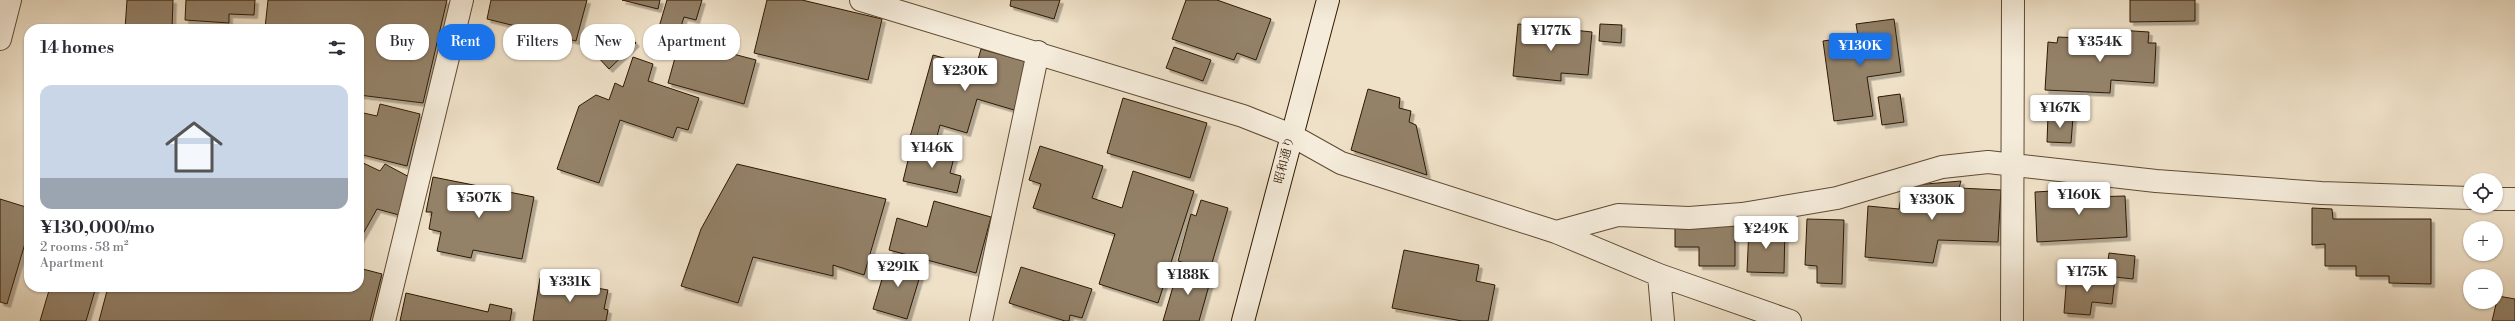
<!DOCTYPE html>
<meta charset="utf-8">
<style>
:root{--surface:#fff;--page:#f7f7f7;--text:#2b2b33;--muted:#7c7c81;--accent:#1a73e8}
body{margin:0;font-family:"Libre Bodoni","Noto Serif JP",serif;background:var(--page);color:var(--text);height:100vh;display:flex;flex-direction:column;font-size:15px;white-space:nowrap}
*{box-sizing:border-box;margin:0}
p{font-size:13px;color:var(--muted)}
.icon{flex:none;width:22px;height:22px;fill:none;stroke:currentColor;stroke-width:2;stroke-linecap:round;stroke-linejoin:round}
.map{position:relative;flex:1;overflow:hidden}
.panel{position:absolute;left:24px;top:24px;width:340px;height:268px;display:flex;flex-direction:column;background:var(--surface);border-radius:16px;box-shadow:0 1px 3px #0004}
.panel>*{flex:none}
.top-card{position:absolute;left:376px;top:24px;width:380px;height:36px;display:flex;gap:8px}
.tools{position:absolute;left:2463px;top:173px;display:grid;gap:8px}
.tools a{display:grid;place-items:center;width:40px;height:40px;border-radius:50%;background:var(--surface);box-shadow:0 1px 3px #0004;font-size:20px}
.price{position:absolute;translate:-50% -34px;padding:0 9px;border-radius:4px;background:#fff;color:#222;font-size:13px;line-height:26px;filter:drop-shadow(0 1px 2px #0008)}
.price::after{content:'';position:absolute;left:50%;top:24px;width:12px;height:9px;margin-left:-6px;background:inherit;clip-path:polygon(0 0,100% 0,50% 100%)}
.price.active{background:var(--accent);color:#fff}
ul{padding:0;list-style:none}
li{display:grid;align-content:center;gap:8px;height:212px;padding:0 16px}
li span{display:grid;place-items:center;height:124px;border-radius:12px;color:#555}
li>.icon{margin-inline-start:auto}
span .icon{width:72px;height:72px;fill:#fffc;stroke-width:1}
li b{font-size:17px}
h2{display:flex;justify-content:space-between;align-items:center;height:48px;padding:0 16px;font-size:17px}
.pill{padding:0 14px;border-radius:16px;background:var(--surface);box-shadow:0 1px 3px #0004;font-size:14px;line-height:36px}
.pill.active{background:var(--accent);color:#fff}
.map>svg:first-child{display:block}
</style>
<div class="map">
<svg width="2515" height="321" viewBox="0 0 2515 321">
<defs>
<filter id="shadow"><feDropShadow dx="3.5" dy="3.5" stdDeviation="0" flood-color="#0004"/></filter>
</defs>
<rect width="100%" height="100%" fill="#efe1c8"/>
<filter id="stains"><feTurbulence type="fractalNoise" baseFrequency=".005" numOctaves="4"/><feColorMatrix values="0 0 0 0 .2 0 0 0 0 .09 0 0 0 0 .02 0 0 0 .5 -.17"/></filter>
<radialGradient id="worn" r=".72"><stop offset=".6" stop-color="#630" stop-opacity="0"/><stop offset="1" stop-color="#630" stop-opacity=".3"/></radialGradient>
<path fill="#938168" stroke="#2f1901" filter="url(#shadow)" d="M127,0H173L172,29H125Z
M186,0H255L254,15L229,14V23L185,20Z
M268,0H447L423,103L359,95V29H250L265,28Z
M491,0H587L576,41L487,19Z
M622,0H660L658,9Z
M667,0H702L696,20L684,17L679,33L659,27Z
M767,0H802L882,19L868,80L754,53Z
M1011,0H1060L1054,19L1010,6Z
M1186,0H1217L1271,19L1256,60L1237,53L1234,60L1172,39Z
M2130,0H2195V21L2130,22Z
M1894,19L1901,72L1867,77L1873,116L1834,121L1823,41L1858,36L1856,24Z
M1518,24L1592,32L1588,75L1561,73V81L1513,76Z
M1600,24L1622,25L1621,43L1599,41Z
M624,30L636,43L609,69L597,56Z
M2118,30L2149,32L2148,43H2156L2154,83L2111,80L2110,93L2045,90L2048,42L2057,43L2058,37L2099,39V44H2117Z
M658,37L674,41L670,56L654,52Z
M680,40L756,60L744,104L668,83Z
M1174,47L1211,60L1203,81L1166,68Z
M981,49L1027,62L1014,110L977,99L967,133L940,125L935,144L910,137L933,55L976,67Z
M633,57L653,64L648,81L699,98L688,130L677,127L673,138L620,120L599,183L557,169L579,106L596,95L609,100L615,83L623,87Z
M1368,89L1400,98L1399,108L1411,111L1409,122L1416,125L1427,175L1351,150Z
M1900,94L1904,122L1882,125L1878,97Z
M1123,98L1207,123L1190,178L1107,153Z
M380,104L420,114L407,166L359,154V112L377,116Z
M2048,115L2073,117L2071,143L2047,142Z
M912,144L955,154L950,173L961,176L957,193L903,181Z
M1040,146L1103,166L1092,198L1122,208L1133,171L1194,191L1158,303L1099,284L1115,234L1033,208L1041,184L1029,180Z
M359,161L380,171L385,164L413,179L399,215L377,209L359,241Z
M737,164L886,199L864,275L833,265V276L753,257L738,303L681,286L701,229Z
M433,177L534,197L522,259L473,250L471,258L437,251L441,232L429,229L432,212H426Z
M1961,181L1959,188L2001,190L1998,242L1938,240L1933,263L1865,257L1868,206L1899,209L1903,186Z
M2088,189V197L2125,196L2127,237L2037,242L2035,192Z
M0,199L29,208V230L7,304L0,302Z
M1201,200L1228,208L1210,270L1178,261L1191,214L1196,216Z
M934,201L991,217L976,273L889,250L897,218L927,227Z
M2312,208L2332,209L2333,219H2431V284L2389,283V276H2356V266H2325V244L2312,245Z
M1807,219L1844,220L1842,284L1817,283V266L1805,265Z
M1675,225L1735,226V266H1699V247H1675Z
M1749,227H1785L1784,273L1747,272Z
M1404,250L1479,265L1476,281L1495,285L1488,321H1462L1392,308Z
M2109,253L2135,256L2133,279L2106,276Z
M889,256L923,266L907,319L873,309Z
M1179,266L1212,275L1199,321H1163Z
M1021,267L1092,289L1082,318L1070,315L1069,321H1065L1009,303Z
M359,268L382,274L370,321H99L108,287H359Z
M2067,274L2115,278L2112,304L2092,302L2090,315L2064,313Z
M540,278L608,290L604,309L608,310L606,321H533Z
M50,287H96L86,321H40Z
M406,293L488,312L490,304L512,309L510,321H400Z
M2498,296L2515,299V321H2492Z"/>
<g fill="none" stroke-linecap="round" stroke-linejoin="round">
<defs>
<path id="street" d="M861,0L1243,116L1291,135L1341,163L1556,232L1659,275L1790,321
M0,39L10,0
M2496,199H2515
M1556,232L1618,215L1689,218L1742,214L1778,208L1837,198L1942,167L1988,162L2156,181L2321,193L2470,198
M1659,275L1663,321
M384,321L462,0
M981,321L1038,52
M2012,321L2013,0"/>
<path id="secondary" d="M1243,321L1328,0"/>
</defs>
<use href="#street" stroke="#5f4b33" stroke-width="24"/>
<use href="#secondary" stroke="#2f1901" stroke-width="24"/>
<use href="#street" stroke="#f5ecdb" stroke-width="22"/>
<use href="#secondary" stroke="#f5ecdb" stroke-width="22"/>
</g>
<g text-anchor="middle" stroke-width="3.5" stroke-linejoin="round" paint-order="stroke">
<g font-size="12" fill="#2f1901" stroke="#f5ecdb">
<text transform="translate(1284 160) rotate(-76)" y="4">昭和通り</text>
</g>
</g>
<rect width="100%" height="100%" filter="url(#stains)"/>
<rect width="100%" height="100%" fill="url(#worn)"/>
</svg>
<div class="tools">
<a><svg class="icon" aria-label="locate" viewBox="0 0 24 24"><circle cx="12" cy="12" r="6"/><path d="M12 2v4M12 18v4M2 12h4M18 12h4"/></svg></a>
<a>+</a>
<a>−</a>
</div>
<b class="price" style="left:1551px;top:52px">¥177K</b>
<b class="price" style="left:2100px;top:63px">¥354K</b>
<b class="price active" style="left:1860px;top:67px">¥130K</b>
<b class="price" style="left:965px;top:92px">¥230K</b>
<b class="price" style="left:2060px;top:129px">¥167K</b>
<b class="price" style="left:932px;top:169px">¥146K</b>
<b class="price" style="left:2079px;top:216px">¥160K</b>
<b class="price" style="left:479px;top:219px">¥507K</b>
<b class="price" style="left:1932px;top:221px">¥330K</b>
<b class="price" style="left:1766px;top:250px">¥249K</b>
<b class="price" style="left:898px;top:288px">¥291K</b>
<b class="price" style="left:2087px;top:293px">¥175K</b>
<b class="price" style="left:1188px;top:296px">¥188K</b>
<b class="price" style="left:570px;top:303px">¥331K</b>
<div class="top-card">
<a class="pill">Buy</a>
<a class="pill active">Rent</a>
<a class="pill">Filters</a>
<a class="pill">New</a>
<a class="pill">Apartment</a>
</div>
<section class="panel">
<h2>14 homes<svg class="icon" aria-label="filters" viewBox="0 0 24 24"><path d="M4 7h16M4 17h16"/><circle cx="9" cy="7" r="2"/><circle cx="15" cy="17" r="2"/></svg></h2>
<ul>
<li><span style="background:linear-gradient(#c9d6e8 75%,#9aa5b1 0)"><svg class="icon" aria-label="home" viewBox="0 0 24 24"><path d="M3 11l9-7 9 7M6 9v11h12V9"/></svg></span><div><b>¥130,000/mo</b><p>2 rooms · 58 m²</p><p>Apartment</p></div></li>
</ul>
</section>
</div>
